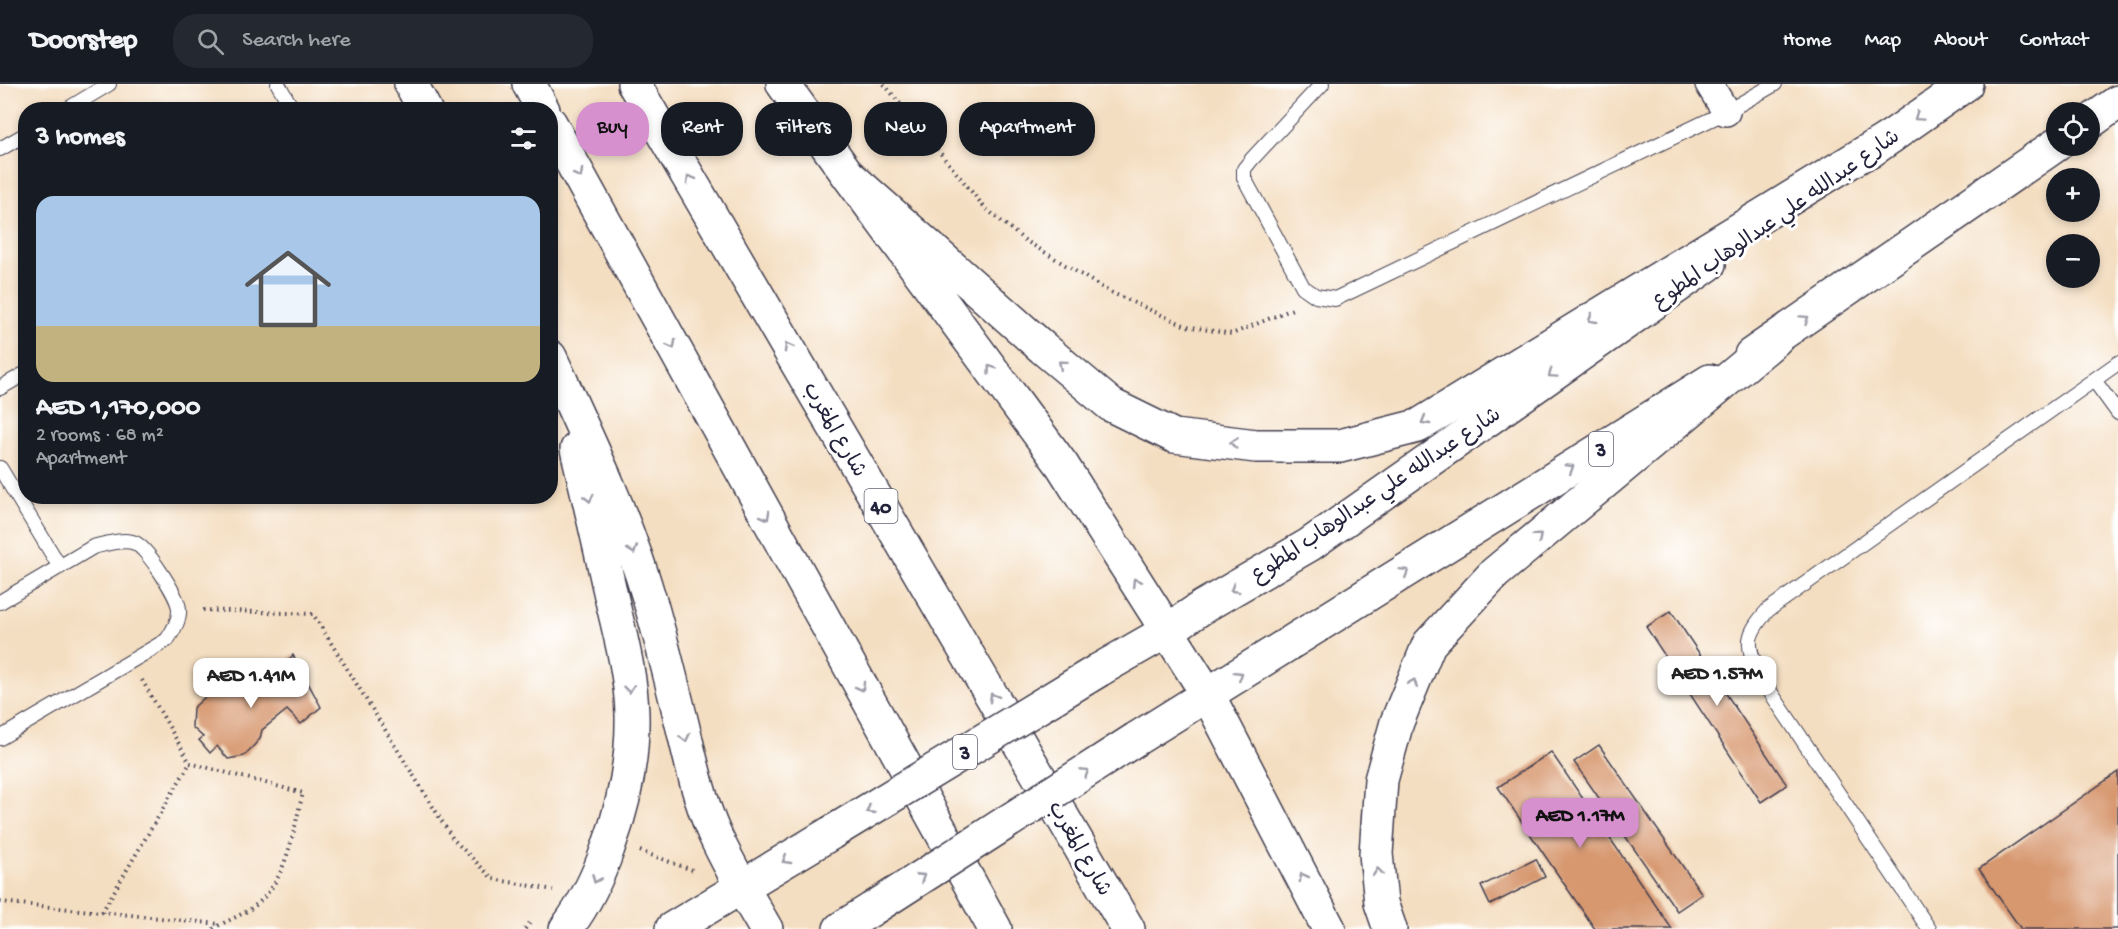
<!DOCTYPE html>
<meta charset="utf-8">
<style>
:root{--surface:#171b24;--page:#242831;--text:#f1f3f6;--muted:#9ea1a6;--line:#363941;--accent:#d690ce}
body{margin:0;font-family:"Gochi Hand","Playpen Sans Arabic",sans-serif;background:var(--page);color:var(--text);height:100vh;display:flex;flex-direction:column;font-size:22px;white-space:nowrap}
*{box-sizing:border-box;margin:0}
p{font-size:20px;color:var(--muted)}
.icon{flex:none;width:33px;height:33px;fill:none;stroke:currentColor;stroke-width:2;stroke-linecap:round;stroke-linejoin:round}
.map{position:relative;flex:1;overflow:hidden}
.details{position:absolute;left:18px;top:18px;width:540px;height:402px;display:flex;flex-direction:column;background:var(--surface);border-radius:24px;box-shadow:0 3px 9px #0003}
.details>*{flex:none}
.banner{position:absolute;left:576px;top:18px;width:570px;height:54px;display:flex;gap:12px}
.buttons{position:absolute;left:2046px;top:18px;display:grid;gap:12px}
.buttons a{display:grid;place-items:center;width:54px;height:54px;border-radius:50%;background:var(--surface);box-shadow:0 3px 9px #0003;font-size:30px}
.price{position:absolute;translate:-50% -51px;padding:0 14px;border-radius:12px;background:#fff;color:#222;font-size:20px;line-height:39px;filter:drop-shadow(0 2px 3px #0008)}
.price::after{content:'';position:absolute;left:50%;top:36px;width:18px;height:14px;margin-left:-9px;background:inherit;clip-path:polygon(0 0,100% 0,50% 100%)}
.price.selected{background:var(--accent);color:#111}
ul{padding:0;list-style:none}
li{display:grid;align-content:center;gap:12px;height:318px;padding:0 18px}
li span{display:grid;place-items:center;height:186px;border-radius:18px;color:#555}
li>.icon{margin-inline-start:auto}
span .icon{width:108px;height:108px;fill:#fffc;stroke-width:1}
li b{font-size:26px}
h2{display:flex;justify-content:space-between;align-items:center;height:72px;padding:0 18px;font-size:26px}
.chip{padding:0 21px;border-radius:24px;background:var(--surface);box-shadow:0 3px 9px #0003;font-size:21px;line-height:54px}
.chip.selected{background:var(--accent);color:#111}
header{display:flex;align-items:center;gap:36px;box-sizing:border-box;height:84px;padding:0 30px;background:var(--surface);border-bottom:2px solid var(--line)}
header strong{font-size:28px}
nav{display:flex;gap:33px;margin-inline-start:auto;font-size:21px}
.search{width:420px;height:54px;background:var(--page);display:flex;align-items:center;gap:15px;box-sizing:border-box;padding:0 21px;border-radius:24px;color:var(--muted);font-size:22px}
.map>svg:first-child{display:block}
</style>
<header>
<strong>Doorstep</strong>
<div class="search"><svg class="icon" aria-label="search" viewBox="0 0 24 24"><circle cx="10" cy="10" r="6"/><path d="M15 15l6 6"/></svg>Search here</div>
<nav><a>Home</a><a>Map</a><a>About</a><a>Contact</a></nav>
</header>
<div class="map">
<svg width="2118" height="845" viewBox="0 0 2118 845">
<rect width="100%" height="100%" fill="#fff"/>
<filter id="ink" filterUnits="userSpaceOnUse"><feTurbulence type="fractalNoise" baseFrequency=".0167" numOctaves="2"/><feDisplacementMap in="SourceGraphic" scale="12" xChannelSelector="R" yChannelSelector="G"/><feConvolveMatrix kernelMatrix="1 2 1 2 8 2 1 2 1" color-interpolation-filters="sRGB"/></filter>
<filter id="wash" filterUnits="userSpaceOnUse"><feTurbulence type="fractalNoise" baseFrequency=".008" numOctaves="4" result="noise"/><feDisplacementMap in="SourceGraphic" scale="24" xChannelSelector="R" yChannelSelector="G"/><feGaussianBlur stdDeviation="1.35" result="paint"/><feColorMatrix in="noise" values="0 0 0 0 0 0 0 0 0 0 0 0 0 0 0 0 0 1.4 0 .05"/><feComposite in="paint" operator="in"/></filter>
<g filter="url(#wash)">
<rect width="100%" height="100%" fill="#f4dec1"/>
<g id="blocks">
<path fill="#d79870" d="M1671,527L1787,701L1761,718L1646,543Z
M293,571L321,623L301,640L287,626L262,646L260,655L244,672L228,675L217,662L210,669L199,656L203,653L192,643L193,624L225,595L230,599L249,583L266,601Z
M1599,661L1702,810L1677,827L1574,678Z
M1551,668L1672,845H1595L1498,703Z
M2118,688V845H2021L1979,785Z
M1536,775L1545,793L1490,821L1481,802Z"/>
</g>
</g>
<g filter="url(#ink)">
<use href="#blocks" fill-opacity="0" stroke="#423e4f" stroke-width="1.5"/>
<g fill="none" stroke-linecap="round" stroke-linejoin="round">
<defs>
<path id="lane" d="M278,0L293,26
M1322,0L1252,75L1244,85V94L1303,203L1316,212L1335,215L1726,28L1775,0
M66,26L109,0
M0,65L26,50
M2094,296L2118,329
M0,304L26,289
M0,384L60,483
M0,518L93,463C105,460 124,454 135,459C147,464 178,512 179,525C180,536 173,547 167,556L0,654
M1929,845L1759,591C1746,559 1745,552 1768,526L2118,279"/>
<path id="street" d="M1709,0L1726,28"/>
<path id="primary" d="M2090,38L2118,18
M1869,68L1966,0
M1751,271L2056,61
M1099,586L1167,547L1204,522L1309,461L1709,180
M1136,655L1710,297
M672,845L831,749
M840,845L872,825"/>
<path id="highway" d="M411,0L425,26
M529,0L543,26
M634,0L1128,845
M783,0L848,91L1062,381L1208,611L1329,845
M550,39L995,845
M848,91L1043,264L1111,321L1174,352L1256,362H1340L1418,342L1892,52
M550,273C587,353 625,432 650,517C662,558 672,599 682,640C691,677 699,715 714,749C729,782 748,814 766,845
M566,845C585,820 598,793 608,764C624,721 633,676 632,630C631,590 620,551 611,512C600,463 589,414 577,365
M1390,845L1381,819L1376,770L1381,696L1397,638L1429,560L1495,489L1775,256"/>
</defs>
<use href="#lane" stroke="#423e4f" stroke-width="16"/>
<use href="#street" stroke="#423e4f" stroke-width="30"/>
<use href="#primary" stroke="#423e4f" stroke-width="36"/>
<use href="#highway" stroke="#423e4f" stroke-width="36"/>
<path stroke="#423e4f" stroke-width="4" stroke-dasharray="1.5 4.5" stroke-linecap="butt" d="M884,0L985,124L1023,155L1108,207L1186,242L1232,250L1295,224
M203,526L313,530L453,755L493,795L553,806
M142,596L190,679L303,709C293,746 288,794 257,820C244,831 227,836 213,845
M640,767L695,787
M0,818L220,840
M102,828L190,679
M525,845L532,836"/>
<use href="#lane" stroke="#fff" stroke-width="14"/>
<use href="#street" stroke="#fff" stroke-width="27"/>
<use href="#primary" stroke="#fff" stroke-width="33"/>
<use href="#highway" stroke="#fff" stroke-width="33"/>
<defs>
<path id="primary-bridge" d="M831,749L1099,586
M872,825L1136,655"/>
</defs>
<use href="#primary-bridge" stroke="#423e4f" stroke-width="36" stroke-linecap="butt"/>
<use href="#primary-bridge" stroke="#fff" stroke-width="33"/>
</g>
<defs><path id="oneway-chevron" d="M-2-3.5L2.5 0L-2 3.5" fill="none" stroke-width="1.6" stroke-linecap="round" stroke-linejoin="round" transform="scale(1.5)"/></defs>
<g stroke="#9c9ca7">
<use href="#oneway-chevron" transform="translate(1918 33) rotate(145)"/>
<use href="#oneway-chevron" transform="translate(579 90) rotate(61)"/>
<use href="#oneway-chevron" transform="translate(690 95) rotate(-120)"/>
<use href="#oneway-chevron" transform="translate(1592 235) rotate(149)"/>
<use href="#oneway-chevron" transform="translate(1805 235) rotate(-35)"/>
<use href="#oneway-chevron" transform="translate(672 261) rotate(61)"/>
<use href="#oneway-chevron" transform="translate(788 263) rotate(-120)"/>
<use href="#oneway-chevron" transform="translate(1062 280) rotate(-140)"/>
<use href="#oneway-chevron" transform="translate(991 285) rotate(-126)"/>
<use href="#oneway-chevron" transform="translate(1552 290) rotate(145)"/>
<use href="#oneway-chevron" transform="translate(1425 337) rotate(150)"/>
<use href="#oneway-chevron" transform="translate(1234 359) rotate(-173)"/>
<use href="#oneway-chevron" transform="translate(1570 384) rotate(-32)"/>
<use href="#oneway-chevron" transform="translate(589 414) rotate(77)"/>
<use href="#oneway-chevron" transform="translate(766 432) rotate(61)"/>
<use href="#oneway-chevron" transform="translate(1538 453) rotate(-40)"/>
<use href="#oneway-chevron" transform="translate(633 466) rotate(71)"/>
<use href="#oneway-chevron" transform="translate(1405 488) rotate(-32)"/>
<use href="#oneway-chevron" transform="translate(1136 498) rotate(-122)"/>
<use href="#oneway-chevron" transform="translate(1234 505) rotate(149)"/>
<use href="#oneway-chevron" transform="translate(1239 591) rotate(-32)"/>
<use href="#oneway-chevron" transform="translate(1413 599) rotate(-68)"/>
<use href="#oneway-chevron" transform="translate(861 603) rotate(61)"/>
<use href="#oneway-chevron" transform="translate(629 605) rotate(83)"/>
<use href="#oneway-chevron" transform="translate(993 613) rotate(-120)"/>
<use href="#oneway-chevron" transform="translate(685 654) rotate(77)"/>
<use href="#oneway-chevron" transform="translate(1085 688) rotate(-33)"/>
<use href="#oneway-chevron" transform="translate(870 726) rotate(149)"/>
<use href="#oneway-chevron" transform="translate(786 776) rotate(149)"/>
<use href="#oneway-chevron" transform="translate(1378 788) rotate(-96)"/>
<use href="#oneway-chevron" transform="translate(921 793) rotate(-33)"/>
<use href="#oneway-chevron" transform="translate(1303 793) rotate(-118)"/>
<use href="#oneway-chevron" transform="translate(596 795) rotate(114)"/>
</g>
</g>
<g text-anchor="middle" stroke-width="6" stroke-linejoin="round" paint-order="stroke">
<g fill="#fff" stroke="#646476" stroke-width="1.5">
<rect x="1589" y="348" width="24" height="34" rx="4.5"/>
<rect x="864.5" y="405" width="33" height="34" rx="4.5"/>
<rect x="953" y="651" width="24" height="34" rx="4.5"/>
</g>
<g font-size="20" font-weight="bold" fill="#22223b">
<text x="1601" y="372">3</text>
<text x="881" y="429">40</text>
<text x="965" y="675">3</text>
</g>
<g font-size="21" fill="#22223b" stroke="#fff">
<text transform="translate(1775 134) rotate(-35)" y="7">شارع عبدالله علي عبدالوهاب المطوع</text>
<text transform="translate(836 345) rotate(60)" y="7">شارع المغرب</text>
<text transform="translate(1375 410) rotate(-34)" y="7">شارع عبدالله علي عبدالوهاب المطوع</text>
<text transform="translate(1081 764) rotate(60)" y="7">شارع المغرب</text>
</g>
</g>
</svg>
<div class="buttons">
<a><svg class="icon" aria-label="locate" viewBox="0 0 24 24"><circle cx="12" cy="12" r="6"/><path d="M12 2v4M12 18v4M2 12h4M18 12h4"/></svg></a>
<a>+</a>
<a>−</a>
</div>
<b class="price" style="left:1717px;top:623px">AED 1.57M</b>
<b class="price" style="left:251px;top:625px">AED 1.41M</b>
<b class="price selected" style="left:1580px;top:765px">AED 1.17M</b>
<div class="banner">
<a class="chip selected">Buy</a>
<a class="chip">Rent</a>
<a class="chip">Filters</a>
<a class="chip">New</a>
<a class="chip">Apartment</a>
</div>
<section class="details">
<h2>3 homes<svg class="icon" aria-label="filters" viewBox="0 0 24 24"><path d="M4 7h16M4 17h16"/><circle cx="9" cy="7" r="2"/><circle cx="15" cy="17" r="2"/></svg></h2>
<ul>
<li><span style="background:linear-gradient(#a9c7e8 70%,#c2b280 0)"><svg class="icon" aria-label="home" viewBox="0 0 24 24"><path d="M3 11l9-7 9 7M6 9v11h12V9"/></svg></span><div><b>AED 1,170,000</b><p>2 rooms · 68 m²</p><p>Apartment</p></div></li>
</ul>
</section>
</div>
